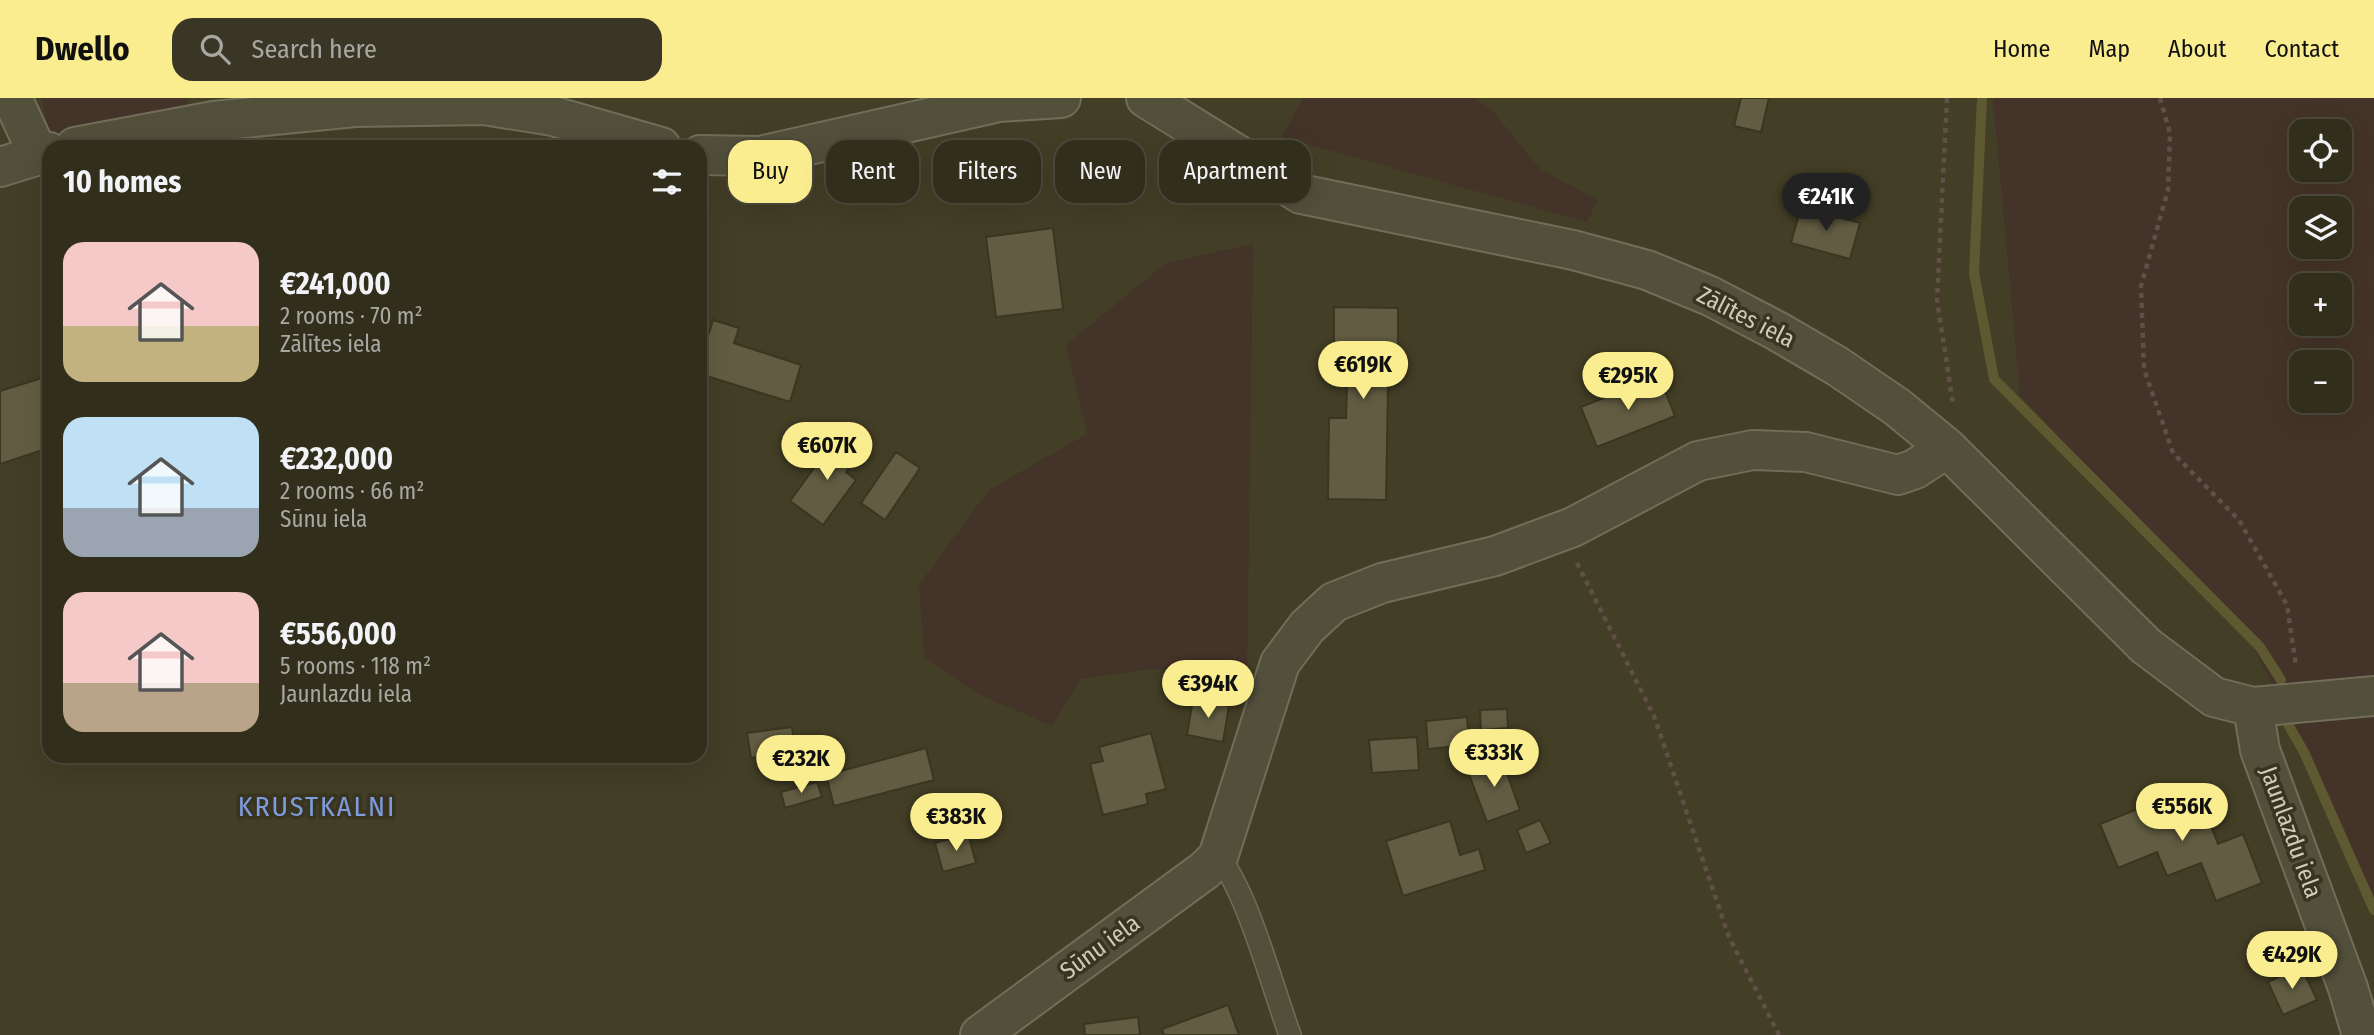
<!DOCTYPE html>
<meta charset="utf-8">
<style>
:root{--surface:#322e1c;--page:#3a3625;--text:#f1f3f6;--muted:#a8a8a3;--line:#4d4a3b;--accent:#faed8f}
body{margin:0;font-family:"Fira Sans Condensed",sans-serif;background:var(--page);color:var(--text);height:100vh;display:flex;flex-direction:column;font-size:26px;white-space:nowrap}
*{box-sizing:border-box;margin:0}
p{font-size:23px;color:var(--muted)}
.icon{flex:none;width:38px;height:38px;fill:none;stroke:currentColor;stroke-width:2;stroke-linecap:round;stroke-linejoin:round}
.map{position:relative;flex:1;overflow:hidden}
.details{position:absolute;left:42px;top:42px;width:665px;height:623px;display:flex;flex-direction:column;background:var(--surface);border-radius:21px;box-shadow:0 7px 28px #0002,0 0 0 2px var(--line)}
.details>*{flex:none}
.banner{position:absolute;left:728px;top:42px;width:665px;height:63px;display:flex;gap:14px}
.buttons{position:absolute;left:2289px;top:21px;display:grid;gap:14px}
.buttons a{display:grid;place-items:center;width:63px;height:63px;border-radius:14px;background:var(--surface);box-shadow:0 7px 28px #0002,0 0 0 2px var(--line);font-size:35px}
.price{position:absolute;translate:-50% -60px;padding:0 16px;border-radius:24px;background:var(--accent);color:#111;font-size:23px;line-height:46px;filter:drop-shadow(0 2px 4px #0008)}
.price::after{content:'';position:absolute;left:50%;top:42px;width:21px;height:16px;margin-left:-10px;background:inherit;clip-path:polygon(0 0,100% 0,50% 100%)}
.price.selected{background:#222;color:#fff}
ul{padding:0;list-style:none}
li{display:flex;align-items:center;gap:21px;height:175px;padding:0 21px}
li span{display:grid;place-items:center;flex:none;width:196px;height:140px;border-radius:21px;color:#555}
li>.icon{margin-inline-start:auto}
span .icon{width:84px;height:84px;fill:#fffc;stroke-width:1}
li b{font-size:30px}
h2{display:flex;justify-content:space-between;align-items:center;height:84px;padding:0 21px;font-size:30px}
.tag{padding:0 24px;border-radius:21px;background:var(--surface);box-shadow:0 7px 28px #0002,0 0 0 2px var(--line);font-size:24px;line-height:63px}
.tag.selected{background:var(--accent);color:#111}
header{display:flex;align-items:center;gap:42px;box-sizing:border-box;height:98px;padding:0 35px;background:var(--accent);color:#111}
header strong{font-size:33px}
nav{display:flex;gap:38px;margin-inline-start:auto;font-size:24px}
.search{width:490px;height:63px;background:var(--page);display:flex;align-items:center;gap:18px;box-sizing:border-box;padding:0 24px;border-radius:21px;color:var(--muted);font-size:26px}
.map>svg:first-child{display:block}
</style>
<header>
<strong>Dwello</strong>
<div class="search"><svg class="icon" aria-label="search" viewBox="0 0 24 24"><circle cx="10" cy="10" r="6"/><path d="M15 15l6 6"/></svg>Search here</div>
<nav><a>Home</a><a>Map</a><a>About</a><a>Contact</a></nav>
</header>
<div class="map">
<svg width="2374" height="937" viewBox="0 0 2374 937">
<rect width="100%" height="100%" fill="#433e26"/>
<path fill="#443328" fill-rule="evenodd" d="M41,0H190L181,13L51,40Z
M1303,0H1473L1490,10L1540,71L1597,102L1587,124L1282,39Z
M1993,0H2374V798L2254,550L2020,297ZM2301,33H2340V72H2301ZM2301,110H2340V149H2301ZM2301,187H2340V226H2301ZM2301,264H2340V303H2301Z
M1253,146L1247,572L1151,571L1080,581L1052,628L976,595L924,559L919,487L989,392L1087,336L1066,247L1166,165Z"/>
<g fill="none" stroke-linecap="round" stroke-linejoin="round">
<path stroke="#5f5931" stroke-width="10" d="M1982,0L1974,175L1994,281L2260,549L2281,582
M2289,628L2304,654L2374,812"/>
</g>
<path fill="#625d42" stroke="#3a3621" stroke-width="2" d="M1741,0H1769L1761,34L1734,28Z
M1801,109L1860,125L1850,161L1791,145Z
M1053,130L1063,211L996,219L986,139Z
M1334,209L1398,210V287H1388L1386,402L1328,401L1329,320H1346L1347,287H1334Z
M713,222L739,230L734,245L801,267L790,304L700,276V264Z
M1659,278L1675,318L1597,349L1581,309Z
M42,280L49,302V350L0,366V293Z
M838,337L860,354L846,374L856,382L823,427L790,403Z
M896,354L920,370L885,422L861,405Z
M1193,601L1229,608L1223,644L1187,637Z
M1507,611L1508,630L1481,632L1480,612Z
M1467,619L1469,647L1428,651L1426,623Z
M792,629L795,654L751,660L747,635Z
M1151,635L1166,691L1146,696L1148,706L1103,717L1090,666L1103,663L1099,649Z
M1417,639L1419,672L1372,675L1369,642Z
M926,650L934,682L834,708L826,677Z
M1501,659L1520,712L1487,724L1467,671Z
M817,684L822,699L785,710L781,694Z
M2195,688L2218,746L2243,736L2262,785L2216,803L2201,765L2167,778L2157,754L2118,770L2100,726Z
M1540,722L1551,745L1526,755L1517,732Z
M1450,723L1460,757L1479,751L1485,772L1403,798L1386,743Z
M968,736L976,765L943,774L935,745Z
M2301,868L2317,902L2283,917L2268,884Z
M1228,907L1239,937H1164L1162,931Z
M1138,919L1140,937H1085L1084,926Z"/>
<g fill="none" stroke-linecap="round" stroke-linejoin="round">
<defs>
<path id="lane" d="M1218,759C1246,789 1274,894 1290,937"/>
<path id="street" d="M12,0L38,56
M1146,0L1301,96L1573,152L1647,172L1710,198L1777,233L1837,268L1897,309L1947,350L2146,548L2214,599L2253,609L2374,598
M75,49L214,23L355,9L484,7L553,18L661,49
M700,57L760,58L999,4L1061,0
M0,69L49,54
M2253,609L2260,652L2348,890L2362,937
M980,937L1205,772L1218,759L1280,565L1307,529L1334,504L1382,485L1495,458L1573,429L1698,363L1753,352L1806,354L1898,377L1915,371L1947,350"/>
</defs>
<use href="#lane" stroke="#706d59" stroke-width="24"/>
<use href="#street" stroke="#706d59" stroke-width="42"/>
<path stroke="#605047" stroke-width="4.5" stroke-dasharray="5 5" stroke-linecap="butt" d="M1947,0L1937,202L1953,306
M2160,0L2170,35L2168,92L2141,188L2144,271L2173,355L2239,422L2287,507L2296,568
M1577,465L1654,618L1729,839L1779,937"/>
<use href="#lane" stroke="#524f3b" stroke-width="21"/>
<use href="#street" stroke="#524f3b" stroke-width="38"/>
</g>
<g text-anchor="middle" stroke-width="7" stroke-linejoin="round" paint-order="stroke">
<g font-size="24" fill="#cccab8" stroke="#38341f">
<text transform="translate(1746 219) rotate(27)" y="8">Zālītes iela</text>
<text transform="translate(2291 734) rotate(70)" y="8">Jaunlazdu iela</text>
<text transform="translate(1100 849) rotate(-36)" y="8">Sūnu iela</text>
</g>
<g font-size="28" letter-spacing="2" fill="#7e9bde" stroke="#38341f">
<text x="317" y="718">KRUSTKALNI</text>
</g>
</g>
</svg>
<div class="buttons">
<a><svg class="icon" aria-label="locate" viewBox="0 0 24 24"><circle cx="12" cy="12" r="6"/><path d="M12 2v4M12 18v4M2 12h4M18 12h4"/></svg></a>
<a><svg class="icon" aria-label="layers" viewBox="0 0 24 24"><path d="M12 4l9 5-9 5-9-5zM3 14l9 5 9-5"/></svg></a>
<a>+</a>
<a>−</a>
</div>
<b class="price selected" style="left:1826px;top:135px">€241K</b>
<b class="price" style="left:1363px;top:303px">€619K</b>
<b class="price" style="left:1628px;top:314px">€295K</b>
<b class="price" style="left:827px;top:384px">€607K</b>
<b class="price" style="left:1208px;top:622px">€394K</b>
<b class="price" style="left:1494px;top:691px">€333K</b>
<b class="price" style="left:801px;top:697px">€232K</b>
<b class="price" style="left:2182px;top:745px">€556K</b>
<b class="price" style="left:956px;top:755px">€383K</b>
<b class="price" style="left:2292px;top:893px">€429K</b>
<div class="banner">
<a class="tag selected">Buy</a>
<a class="tag">Rent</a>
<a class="tag">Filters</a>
<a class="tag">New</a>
<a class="tag">Apartment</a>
</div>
<section class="details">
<h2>10 homes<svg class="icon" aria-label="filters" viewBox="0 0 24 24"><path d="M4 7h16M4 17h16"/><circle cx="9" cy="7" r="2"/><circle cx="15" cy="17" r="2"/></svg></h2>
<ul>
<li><span style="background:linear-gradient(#f6c9c9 60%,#c2b280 0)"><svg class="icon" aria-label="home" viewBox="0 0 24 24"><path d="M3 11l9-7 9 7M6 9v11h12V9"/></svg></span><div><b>€241,000</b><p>2 rooms · 70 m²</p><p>Zālītes iela</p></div></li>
<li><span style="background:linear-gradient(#bfe0f5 65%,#9aa5b1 0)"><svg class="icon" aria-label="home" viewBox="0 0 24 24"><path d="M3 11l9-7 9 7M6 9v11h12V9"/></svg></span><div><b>€232,000</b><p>2 rooms · 66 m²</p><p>Sūnu iela</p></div></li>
<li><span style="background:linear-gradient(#f6c9c9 65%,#b9a48a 0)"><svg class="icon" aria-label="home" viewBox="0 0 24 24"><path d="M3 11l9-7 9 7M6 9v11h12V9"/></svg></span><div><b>€556,000</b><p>5 rooms · 118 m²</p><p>Jaunlazdu iela</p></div></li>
</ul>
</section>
</div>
